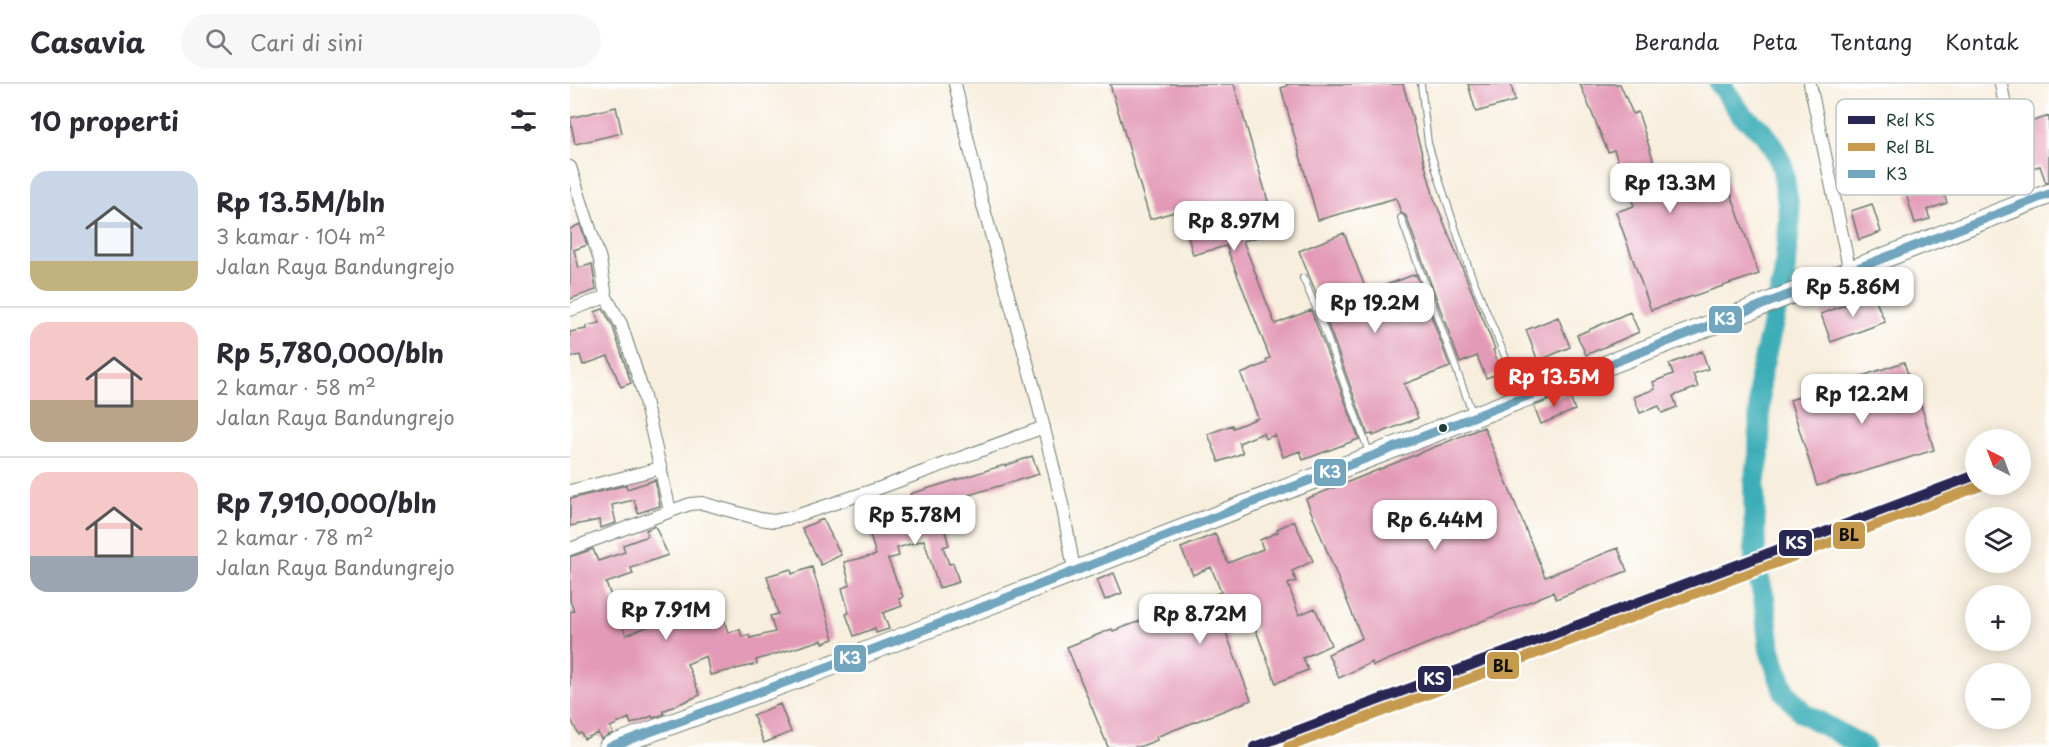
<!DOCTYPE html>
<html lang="id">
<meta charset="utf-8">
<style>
:root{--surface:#fff;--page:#f7f7f7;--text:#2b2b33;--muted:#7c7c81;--line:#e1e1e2;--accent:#d93025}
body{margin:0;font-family:"Playpen Sans",sans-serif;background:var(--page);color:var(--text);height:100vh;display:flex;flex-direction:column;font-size:22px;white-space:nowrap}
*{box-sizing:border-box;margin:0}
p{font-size:20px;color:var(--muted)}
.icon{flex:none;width:33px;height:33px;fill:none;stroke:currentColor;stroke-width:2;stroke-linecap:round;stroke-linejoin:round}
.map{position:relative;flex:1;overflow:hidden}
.panel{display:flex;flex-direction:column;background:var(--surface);width:570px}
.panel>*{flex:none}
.needle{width:39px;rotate:318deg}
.buttons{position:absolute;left:1395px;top:345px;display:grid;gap:12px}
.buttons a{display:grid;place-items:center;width:66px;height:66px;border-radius:50%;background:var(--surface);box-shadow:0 3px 15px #0003;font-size:30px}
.price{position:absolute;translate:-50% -51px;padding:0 14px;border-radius:12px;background:#fff;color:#222;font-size:20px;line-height:39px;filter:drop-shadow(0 2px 3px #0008)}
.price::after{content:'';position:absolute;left:50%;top:36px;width:18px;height:14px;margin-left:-9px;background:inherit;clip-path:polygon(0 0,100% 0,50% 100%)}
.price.current{background:var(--accent);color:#fff}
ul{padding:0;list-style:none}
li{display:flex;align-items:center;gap:18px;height:150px;padding:0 30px}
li+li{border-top:2px solid var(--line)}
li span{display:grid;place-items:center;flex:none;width:168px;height:120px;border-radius:18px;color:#555}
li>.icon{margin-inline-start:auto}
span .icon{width:72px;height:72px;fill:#fffc;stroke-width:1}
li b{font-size:26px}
h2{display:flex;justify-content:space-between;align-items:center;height:72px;padding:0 30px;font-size:26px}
header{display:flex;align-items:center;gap:36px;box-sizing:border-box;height:84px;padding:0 30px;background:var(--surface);border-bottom:2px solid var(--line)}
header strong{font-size:28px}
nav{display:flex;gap:33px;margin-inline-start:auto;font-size:21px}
.search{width:420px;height:54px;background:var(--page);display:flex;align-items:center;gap:15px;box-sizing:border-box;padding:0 21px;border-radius:33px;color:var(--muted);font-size:22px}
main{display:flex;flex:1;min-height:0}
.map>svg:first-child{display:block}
</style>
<header>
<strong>Casavia</strong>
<div class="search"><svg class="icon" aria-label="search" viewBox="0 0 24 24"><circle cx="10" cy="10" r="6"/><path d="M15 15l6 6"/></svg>Cari di sini</div>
<nav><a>Beranda</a><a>Peta</a><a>Tentang</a><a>Kontak</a></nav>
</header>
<main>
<section class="panel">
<h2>10 properti<svg class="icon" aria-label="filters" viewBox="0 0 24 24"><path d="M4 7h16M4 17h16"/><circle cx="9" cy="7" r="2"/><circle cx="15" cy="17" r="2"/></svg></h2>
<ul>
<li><span style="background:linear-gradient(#c9d6e8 75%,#c2b280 0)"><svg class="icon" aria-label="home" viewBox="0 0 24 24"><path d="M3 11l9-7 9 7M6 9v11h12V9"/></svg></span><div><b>Rp 13.5M/bln</b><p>3 kamar · 104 m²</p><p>Jalan Raya Bandungrejo</p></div></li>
<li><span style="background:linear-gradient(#f6c9c9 65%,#b9a48a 0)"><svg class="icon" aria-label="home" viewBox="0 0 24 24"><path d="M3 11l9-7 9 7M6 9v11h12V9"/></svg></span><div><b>Rp 5,780,000/bln</b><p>2 kamar · 58 m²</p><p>Jalan Raya Bandungrejo</p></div></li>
<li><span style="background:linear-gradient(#f6c9c9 70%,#9aa5b1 0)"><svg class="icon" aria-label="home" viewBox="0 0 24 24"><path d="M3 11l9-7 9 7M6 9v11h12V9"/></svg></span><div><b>Rp 7,910,000/bln</b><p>2 kamar · 78 m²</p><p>Jalan Raya Bandungrejo</p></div></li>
</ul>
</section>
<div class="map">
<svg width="1479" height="663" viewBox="0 0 1479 663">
<rect width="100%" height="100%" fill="#fff"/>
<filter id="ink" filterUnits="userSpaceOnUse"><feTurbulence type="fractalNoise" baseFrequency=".0167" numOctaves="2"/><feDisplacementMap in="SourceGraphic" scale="12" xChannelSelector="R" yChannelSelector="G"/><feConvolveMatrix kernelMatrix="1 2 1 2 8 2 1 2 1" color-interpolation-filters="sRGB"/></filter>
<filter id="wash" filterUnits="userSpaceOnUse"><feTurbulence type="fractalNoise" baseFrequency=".008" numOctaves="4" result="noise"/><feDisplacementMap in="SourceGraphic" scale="24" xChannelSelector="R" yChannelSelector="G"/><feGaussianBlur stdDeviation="1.35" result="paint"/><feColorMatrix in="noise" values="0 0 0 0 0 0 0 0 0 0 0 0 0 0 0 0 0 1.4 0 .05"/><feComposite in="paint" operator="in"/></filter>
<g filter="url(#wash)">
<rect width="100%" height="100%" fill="#f7eedd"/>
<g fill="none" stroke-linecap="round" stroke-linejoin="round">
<path stroke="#3daeb7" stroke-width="22" d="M1150,0L1171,30L1193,48L1201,59L1212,81L1220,133L1214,193L1190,293L1189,372L1184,399L1185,480L1194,514L1200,566L1214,607L1233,629L1294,663"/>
</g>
<g id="blocks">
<path fill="#e39ab6" d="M540,0H664L707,148L673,157L705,240L741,226L789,355L733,376L730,367L713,373L705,351L695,355L693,349L669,359L673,369L649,378L638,350L662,341L663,344L688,334L671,290L697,279L696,276L700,274L656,162L623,171L611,126L580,135Z
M716,0H833L864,114L925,265L923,266L932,288L916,294L907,272L890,279L836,132L831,129L826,114L748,136L711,4L717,2Z
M898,0H941L945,17L906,28Z
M1010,0H1050L1063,30L1068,28L1095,113L1154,90L1189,190L1081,226L1046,128L1064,122L1044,66L1038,68Z
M46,23L52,49L5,60L0,34Z
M1479,32V98L1476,99L1470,82L1455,86L1448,47L1458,44L1457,39Z
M1370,98L1377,119L1357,126L1360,135L1345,139L1336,110Z
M1302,120L1311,148L1289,156L1281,127Z
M10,140L17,161L4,166L9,184L22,180L26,206L0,215V145Z
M774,149L797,208L846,190L880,283L834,300L848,334L803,352V350L798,351L752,224L729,167Z
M1303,210L1315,238L1261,258L1251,230Z
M33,225L43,243L61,299L51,303L38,272L13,281L10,271L0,273V248L17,245L16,242L30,239L25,228Z
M1060,228L1069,248L1016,271L1007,251Z
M988,233L1000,263L968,277L956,246Z
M1132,267L1138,285L1123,290L1128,303L1103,312L1107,323L1092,329L1089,322L1070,329L1064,313L1085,305L1083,298L1103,290L1099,280Z
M1334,278L1348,322L1351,321L1364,366L1247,402L1220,316Z
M998,309L1005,326L971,340L964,322Z
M914,343L975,493L1048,464L1057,487L986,515L983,508L803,582L802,578L769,594L758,570L792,554L736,415Z
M462,372L469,390L385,415L386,418L368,424L379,461L373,463L379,480L383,479L389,498L369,504L354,456L327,464L329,472L318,475L333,513L329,515L332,522L313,529L319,545L306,549L305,544L284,552L276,530L279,529L272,504L280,501L274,478L306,471L300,451L322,445L320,440L347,432L340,410L434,381L435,382Z
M85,396L90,422L68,429L64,416L42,421L46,439L30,444L29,436L0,442V415L56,401L57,405Z
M253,435L271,471L251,481L232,444Z
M724,437L743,477L722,487L726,497L718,500L729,531L745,524L761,561L733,574L738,586L706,599L682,536L655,546L681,616L586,653L587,656L569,663H538L497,563L542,545L543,547L651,508L641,483L623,491L611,464L645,450L658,479L693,465L690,456L708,448L707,445Z
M85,442L98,471L61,484L63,490L36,499L56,551L119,527L133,526L136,537L153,532L158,549L170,545L172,553L179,551L180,554L205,548L200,532L208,530L197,492L221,485L222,490L242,483L264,555L253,559L252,556L186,576L187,580L140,591L136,572L117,580L130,611L93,627L94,630L83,634L82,632L61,640L59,634L40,643L43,649L31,655L28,649L14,655L11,649L8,650L0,633V528L4,527L0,517V473L23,465L28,477L55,468L53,461L78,452L76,446Z
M544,489L552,509L535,516L527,496Z
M210,620L221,648L194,659L183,631Z"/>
</g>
</g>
<g filter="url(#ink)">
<use href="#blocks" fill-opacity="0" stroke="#6b7b6f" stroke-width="1.5"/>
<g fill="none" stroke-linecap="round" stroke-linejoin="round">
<defs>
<path id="lane" d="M851,0L858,59L867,89L900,188L952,313
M831,134L903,331
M733,194L747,226L800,371"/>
<path id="street" d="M385,0L412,118L465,307L493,424L504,486
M1240,0L1280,188
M1431,0L1453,120
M0,83L30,176L36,213L51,240L73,308L100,427
M0,226L36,213
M0,407L91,384
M0,465L120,420L132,419L190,435L204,437L220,434L307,405L474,343"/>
<path id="primary" d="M39,663L260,582L1479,110"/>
</defs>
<use href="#lane" stroke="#6b7b6f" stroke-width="8"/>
<use href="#street" stroke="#6b7b6f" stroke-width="14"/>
<use href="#primary" stroke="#6b7b6f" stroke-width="22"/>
<use href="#lane" stroke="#fff" stroke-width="6"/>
<use href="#street" stroke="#fff" stroke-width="12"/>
<use href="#primary" stroke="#fff" stroke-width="20"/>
<defs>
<path id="bus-1" d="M39,663L260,582L1479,110"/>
</defs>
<use href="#bus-1" stroke="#fff" stroke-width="14"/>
<use href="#bus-1" stroke="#71a6be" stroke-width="9"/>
<defs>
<path id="rail-1" d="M684,663L1406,391"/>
<path id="rail-2" d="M718,663L1410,402"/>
</defs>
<use href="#rail-1" stroke="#fff" stroke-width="15"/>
<use href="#rail-2" stroke="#fff" stroke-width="15"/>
<use href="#rail-1" stroke="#292853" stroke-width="10"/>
<use href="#rail-2" stroke="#c69b50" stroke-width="10"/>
</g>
</g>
<circle fill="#1f3d34" stroke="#fff" stroke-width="2" cx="873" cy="344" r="5"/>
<rect x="1266" y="15" width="198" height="96" rx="9" fill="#fff" stroke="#bcc5c2" stroke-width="1.5"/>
<rect x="1278" y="32" width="27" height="8" fill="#292853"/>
<rect x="1278" y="59" width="27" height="8" fill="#c69b50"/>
<rect x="1278" y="86" width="27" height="8" fill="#71a6be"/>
<g font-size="16" fill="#1f3d34">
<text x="1316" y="42">Rel KS</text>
<text x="1316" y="69">Rel BL</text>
<text x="1316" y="96">K3</text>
</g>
<g stroke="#fff" stroke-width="2">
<rect x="1138" y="221" width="35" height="29" rx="6" fill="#71a6be"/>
<rect x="743" y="374" width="34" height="29" rx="6" fill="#71a6be"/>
<rect x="1262" y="437" width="34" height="29" rx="6" fill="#c69b50"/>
<rect x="1208" y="445" width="35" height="28" rx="6" fill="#292853"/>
<rect x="263" y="560" width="34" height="29" rx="6" fill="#71a6be"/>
<rect x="916" y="567" width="34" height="29" rx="6" fill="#c69b50"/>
<rect x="847" y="581" width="35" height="28" rx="6" fill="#292853"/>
</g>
<g font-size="16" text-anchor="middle" font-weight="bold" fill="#fff">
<text x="1155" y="241">K3</text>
<text x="760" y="394">K3</text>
<text x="1226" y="465">KS</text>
<text x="280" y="580">K3</text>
<text x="864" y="601">KS</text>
</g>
<g font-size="16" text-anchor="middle" font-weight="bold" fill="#111">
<text x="1279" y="457">BL</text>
<text x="933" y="588">BL</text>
</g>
</svg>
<div class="buttons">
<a><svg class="needle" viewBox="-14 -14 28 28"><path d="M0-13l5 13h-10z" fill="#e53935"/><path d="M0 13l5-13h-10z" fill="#7c7c81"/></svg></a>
<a><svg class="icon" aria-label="layers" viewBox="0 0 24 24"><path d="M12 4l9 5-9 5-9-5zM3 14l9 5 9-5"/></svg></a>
<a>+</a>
<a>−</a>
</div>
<b class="price" style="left:1100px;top:130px">Rp 13.3M</b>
<b class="price" style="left:664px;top:168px">Rp 8.97M</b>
<b class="price" style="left:1283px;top:234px">Rp 5.86M</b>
<b class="price" style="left:805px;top:250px">Rp 19.2M</b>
<b class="price current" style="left:984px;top:324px">Rp 13.5M</b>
<b class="price" style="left:1292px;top:341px">Rp 12.2M</b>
<b class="price" style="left:345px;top:462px">Rp 5.78M</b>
<b class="price" style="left:865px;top:467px">Rp 6.44M</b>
<b class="price" style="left:96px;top:557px">Rp 7.91M</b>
<b class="price" style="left:630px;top:561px">Rp 8.72M</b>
</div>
</main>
